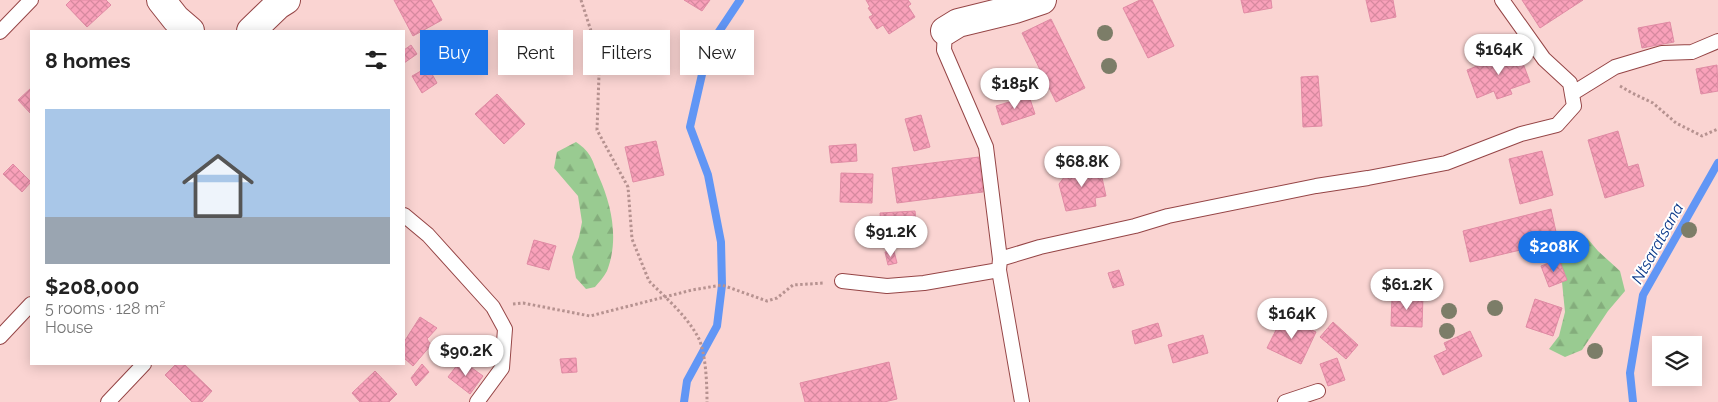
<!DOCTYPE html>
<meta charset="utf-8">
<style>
:root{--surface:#fff;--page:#f2f2f2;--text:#222;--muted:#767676;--accent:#1a73e8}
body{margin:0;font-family:Raleway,sans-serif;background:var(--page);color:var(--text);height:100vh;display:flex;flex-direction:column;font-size:19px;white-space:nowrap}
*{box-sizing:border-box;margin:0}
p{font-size:16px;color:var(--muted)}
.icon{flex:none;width:28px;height:28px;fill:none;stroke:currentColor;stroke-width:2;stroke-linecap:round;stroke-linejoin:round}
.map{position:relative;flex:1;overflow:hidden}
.sheet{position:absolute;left:30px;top:30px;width:375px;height:335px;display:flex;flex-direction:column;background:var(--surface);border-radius:0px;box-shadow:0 2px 12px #0003}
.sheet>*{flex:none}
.guide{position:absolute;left:420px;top:30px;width:475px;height:45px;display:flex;gap:10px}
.tools{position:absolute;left:1652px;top:336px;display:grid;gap:10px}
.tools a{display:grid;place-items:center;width:50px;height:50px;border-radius:0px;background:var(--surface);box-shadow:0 2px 12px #0003;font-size:25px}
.price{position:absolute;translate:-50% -42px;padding:0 11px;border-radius:18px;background:#fff;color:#222;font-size:16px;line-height:32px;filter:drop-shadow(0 1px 2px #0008)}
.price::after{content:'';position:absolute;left:50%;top:30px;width:15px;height:11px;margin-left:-8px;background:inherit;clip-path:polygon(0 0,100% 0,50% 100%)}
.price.selected{background:var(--accent);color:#fff}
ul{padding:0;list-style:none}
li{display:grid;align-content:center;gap:10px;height:265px;padding:0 15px}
li span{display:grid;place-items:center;height:155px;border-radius:0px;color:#555}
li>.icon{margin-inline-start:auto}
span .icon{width:90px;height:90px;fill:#fffc;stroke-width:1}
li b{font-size:21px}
h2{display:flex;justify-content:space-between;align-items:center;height:60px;padding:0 15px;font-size:21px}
.pill{padding:0 18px;border-radius:0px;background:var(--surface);box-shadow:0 2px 12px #0003;font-size:18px;line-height:45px}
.pill.selected{background:var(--accent);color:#fff}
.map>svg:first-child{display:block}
</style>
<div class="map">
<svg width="1718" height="402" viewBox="0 0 1718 402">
<defs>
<pattern id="forest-firs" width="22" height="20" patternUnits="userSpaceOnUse" patternTransform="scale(1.25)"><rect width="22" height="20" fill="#99cb91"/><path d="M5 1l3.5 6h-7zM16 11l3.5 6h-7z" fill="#84ad7c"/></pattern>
<pattern id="building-cross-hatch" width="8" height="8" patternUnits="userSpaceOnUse" patternTransform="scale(1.25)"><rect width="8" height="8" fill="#f9a1ba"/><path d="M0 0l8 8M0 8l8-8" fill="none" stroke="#d6899f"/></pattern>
</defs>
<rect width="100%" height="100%" fill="#fad4d2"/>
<path fill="url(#forest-firs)" d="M576,142C592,153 592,160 599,177C612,206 619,240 607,271C604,277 599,282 595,287L586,289L576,278L572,257L579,237L582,222L578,196L554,168L557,152Z
M1578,236L1587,238L1598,251L1620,271L1625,291L1608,311L1582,350L1565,357L1549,349L1559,336L1565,312L1560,262L1570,244Z"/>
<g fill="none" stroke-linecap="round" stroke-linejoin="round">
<path stroke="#6196f5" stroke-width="8" d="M684,402L687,381L717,326L722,285L721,242L708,175L690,127L708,48L740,0
M1633,402L1630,373L1643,295L1718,163"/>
</g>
<path fill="url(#building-cross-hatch)" stroke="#e08ba4" d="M71,0H106L111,5L87,27L66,5Z
M394,0H431L442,20L413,36Z
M684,0H710L702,11Z
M866,0H908L911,4L908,6L915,17L889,34L883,25L877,29L869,17L873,15L868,8L870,7Z
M1140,0H1152L1174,46L1148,58L1123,8Z
M1241,0H1271L1272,8L1244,13Z
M1366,0H1393L1396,17L1371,22Z
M1522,0H1583L1540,28Z
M1051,19L1085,88L1056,102L1022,33Z
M1670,22L1674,42L1642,48L1638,28Z
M411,45L417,54L404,63V50Z
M1518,50L1530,82L1510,89L1512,94L1497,99L1494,91L1477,98L1467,70Z
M1717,65L1718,91L1701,94L1696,69Z
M428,67L437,83L422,93L412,76Z
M1318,76L1322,126L1303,127L1301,77Z
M31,88V114L18,100Z
M497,94L525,124L504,144L475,114Z
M1029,96L1035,114L1002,125L996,106Z
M921,115L930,147L914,151L905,119Z
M1618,131L1628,167L1638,164L1644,186L1605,198L1588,140Z
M656,141L664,175L633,182L625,147Z
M856,144L857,161L831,163L829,146Z
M1542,151L1553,195L1520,204L1509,159Z
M979,157L983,192L897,203L892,168Z
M13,164L31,182L22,192L3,174Z
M1096,164L1097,173H1101L1106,196L1095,198L1096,206L1066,211L1059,184L1071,168Z
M841,173L873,174L872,203L840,202Z
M1551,209L1558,241L1470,262L1463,231Z
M915,211L918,244L883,247L880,213Z
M534,240L556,246L549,270L527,264Z
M894,251L897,263L888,265L885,252Z
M1559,259L1567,280L1549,287L1541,266Z
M1119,270L1124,285L1113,288L1108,273Z
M1392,296H1423L1422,327L1391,326Z
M1535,299L1562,308L1553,336L1526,327Z
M1283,316L1316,332L1301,364L1267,348Z
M420,317L437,328L427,339L431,345L413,366L404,358V342Z
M1333,322L1358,345L1346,359L1320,337Z
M1158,323L1162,336L1135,344L1132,331Z
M1470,331L1482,356L1443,375L1434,356L1447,350L1444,343Z
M1203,335L1208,353L1173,363L1168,345Z
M576,358L577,372L562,373L560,359Z
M1337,358L1345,380L1328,386L1320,364Z
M461,360L483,376L470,394L448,377Z
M889,362L897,399L884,402H805L800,383Z
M176,364H184L212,391L202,402H192L165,375Z
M422,364L429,372L416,386L411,378Z
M375,371L397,394L389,402H360L352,393Z"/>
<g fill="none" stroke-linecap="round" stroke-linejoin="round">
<defs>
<path id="service" d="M945,31L944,50L986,147L1000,259L999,270L1022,402
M0,32L31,0
M1573,93L1615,67L1662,53L1692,52L1718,41
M404,215L428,235L493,307L505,329L502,368L477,402
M1000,259L1040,247L1135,226L1168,216L1316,186L1368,178L1446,163L1521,134L1557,125L1574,106L1570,83L1544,59L1502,0
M842,281L887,286L924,283L999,270
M0,337L31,304
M108,402L144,364
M1285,402L1318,391"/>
<path id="minor" d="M161,0L176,19L190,31
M251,31L278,5L286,0
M945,31L958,23L1015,9L1042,0"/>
</defs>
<use href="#service" stroke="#954546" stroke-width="16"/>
<use href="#minor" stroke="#954546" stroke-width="30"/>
<path stroke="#b69290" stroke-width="3" stroke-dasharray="2.5 2.5" stroke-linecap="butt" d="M581,0L592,34L599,75L597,130L628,187L632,239L649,281C666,298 686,315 698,337C706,352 707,385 707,402
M1620,86L1632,93L1653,103L1676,123L1702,136L1718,129
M513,304L523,303L590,316L692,290L722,285L767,301L777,298L793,285L824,283"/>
<use href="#service" stroke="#fff" stroke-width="14"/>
<use href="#minor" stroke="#fff" stroke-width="28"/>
</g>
<g fill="#7c7d68">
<circle cx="1105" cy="33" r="8"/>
<circle cx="1109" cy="66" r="8"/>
<circle cx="1689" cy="230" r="8"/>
<circle cx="1495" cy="308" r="8"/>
<circle cx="1449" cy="311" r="8"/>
<circle cx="1447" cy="331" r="8"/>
<circle cx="1595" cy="351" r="8"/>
</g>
<g text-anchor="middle" stroke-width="4" stroke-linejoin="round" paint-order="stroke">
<g font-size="16" font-style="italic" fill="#073688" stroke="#fff">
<text transform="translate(1657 243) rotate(-61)" y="6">Ntsaratsana</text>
</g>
</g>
</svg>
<div class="tools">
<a><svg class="icon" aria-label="layers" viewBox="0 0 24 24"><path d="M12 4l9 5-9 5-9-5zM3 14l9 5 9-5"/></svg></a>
</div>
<b class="price" style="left:1499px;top:76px">$164K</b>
<b class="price" style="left:1015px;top:110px">$185K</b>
<b class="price" style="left:1082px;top:188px">$68.8K</b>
<b class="price" style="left:891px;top:258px">$91.2K</b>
<b class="price selected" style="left:1554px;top:273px">$208K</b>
<b class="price" style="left:1407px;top:311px">$61.2K</b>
<b class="price" style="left:1292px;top:340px">$164K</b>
<b class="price" style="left:466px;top:377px">$90.2K</b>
<div class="guide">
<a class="pill selected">Buy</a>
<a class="pill">Rent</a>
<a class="pill">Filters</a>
<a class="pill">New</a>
</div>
<section class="sheet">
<h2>8 homes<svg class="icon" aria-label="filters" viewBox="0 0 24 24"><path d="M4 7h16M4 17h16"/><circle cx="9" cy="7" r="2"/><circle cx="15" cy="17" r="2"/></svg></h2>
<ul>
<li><span style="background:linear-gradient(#a9c7e8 70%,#9aa5b1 0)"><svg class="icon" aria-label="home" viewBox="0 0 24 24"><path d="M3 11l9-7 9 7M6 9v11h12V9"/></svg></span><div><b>$208,000</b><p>5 rooms · 128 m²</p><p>House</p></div></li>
</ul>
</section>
</div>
